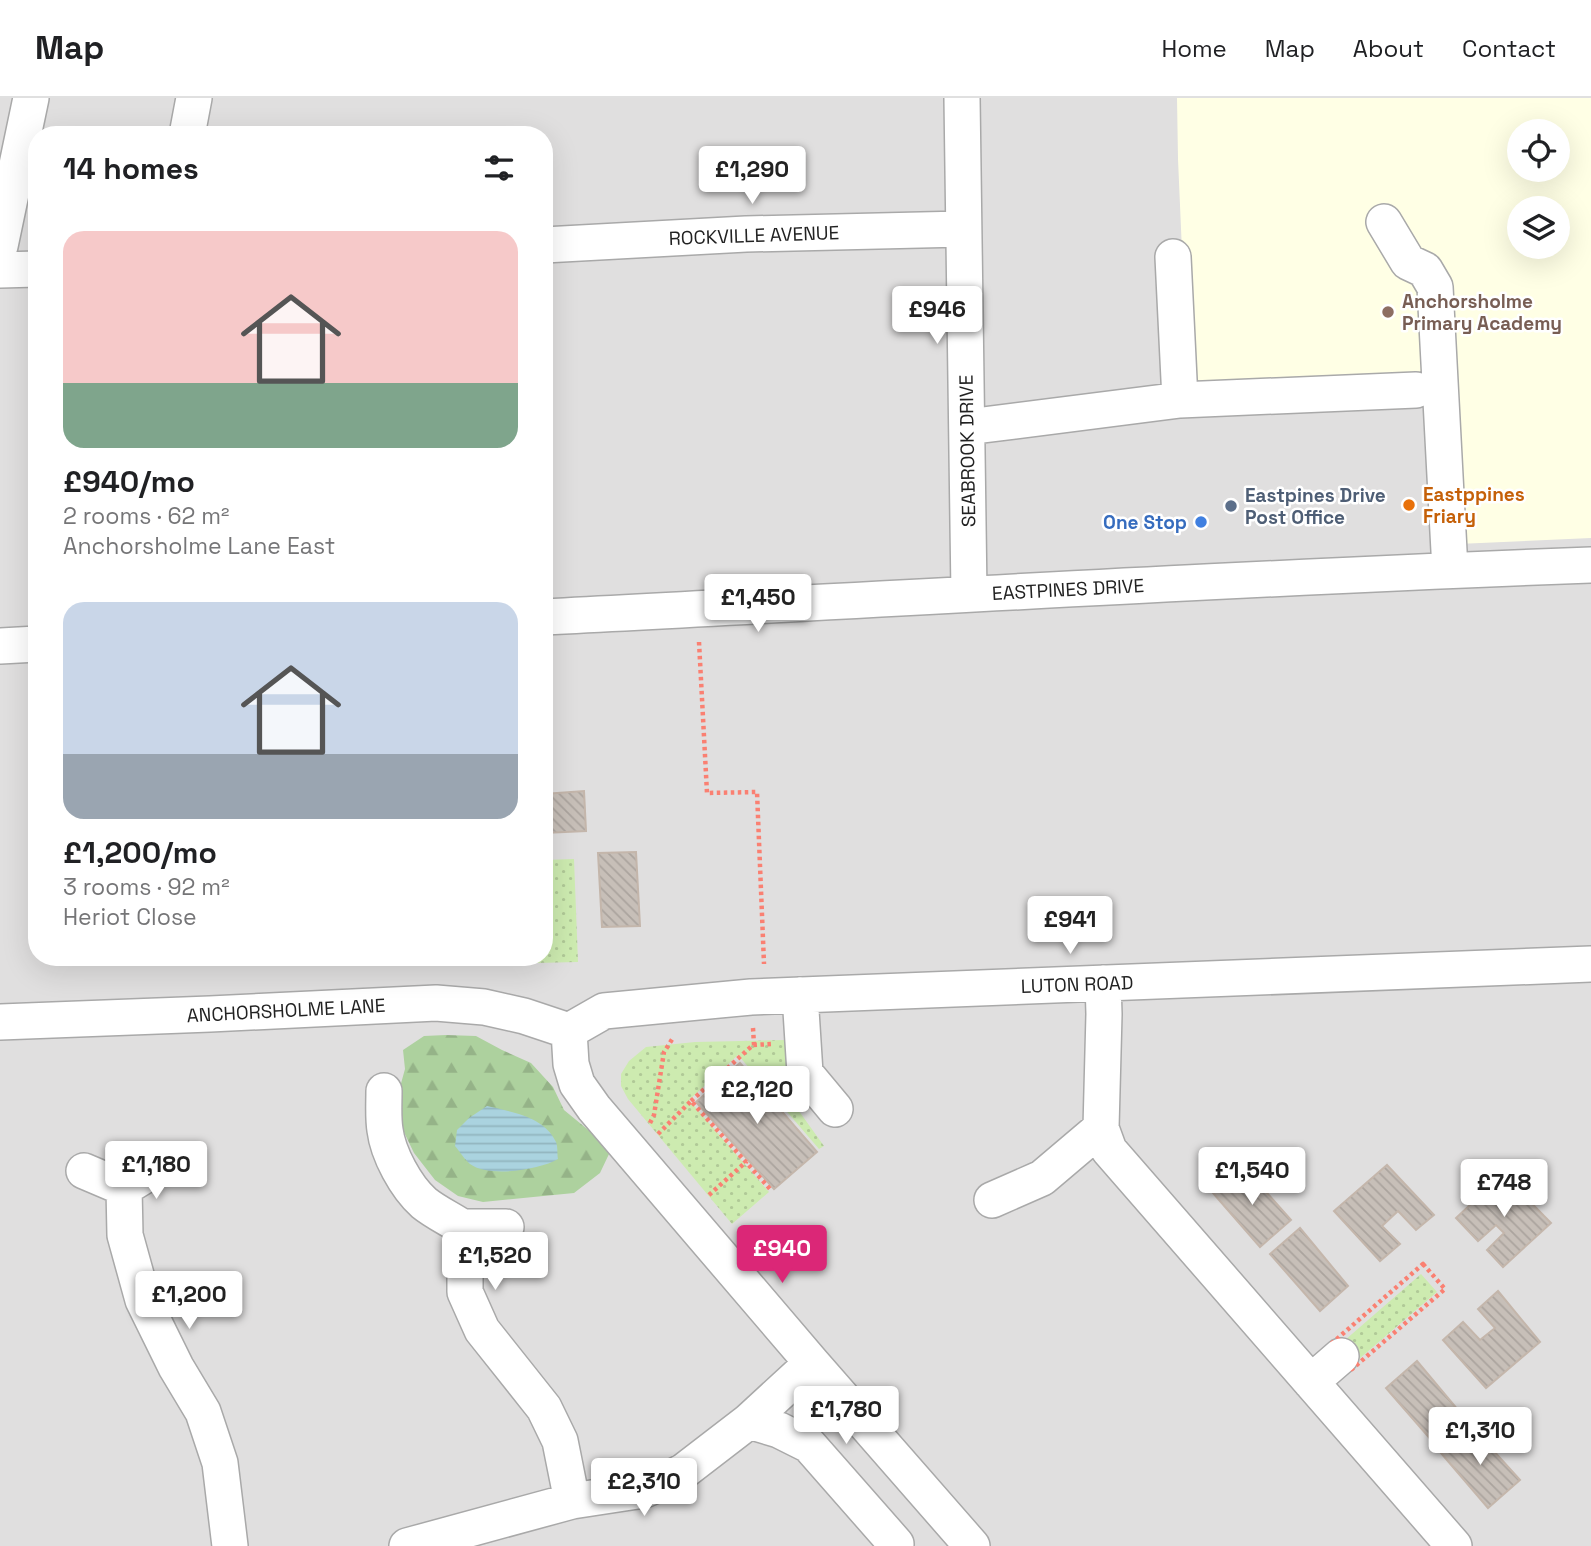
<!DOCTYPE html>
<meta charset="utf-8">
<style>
:root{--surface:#fff;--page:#f2f2f2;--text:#202124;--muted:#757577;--line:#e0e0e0;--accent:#db2777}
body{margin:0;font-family:"Space Grotesk",sans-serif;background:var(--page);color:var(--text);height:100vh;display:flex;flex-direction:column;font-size:26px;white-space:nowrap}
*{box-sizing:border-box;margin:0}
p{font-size:23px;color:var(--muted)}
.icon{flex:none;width:38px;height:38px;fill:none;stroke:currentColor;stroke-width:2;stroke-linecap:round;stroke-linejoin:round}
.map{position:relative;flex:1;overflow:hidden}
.sheet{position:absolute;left:28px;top:28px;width:525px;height:840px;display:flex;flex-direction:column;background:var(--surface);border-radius:28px;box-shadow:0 7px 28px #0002}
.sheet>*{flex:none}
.controls{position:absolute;left:1507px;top:21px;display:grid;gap:14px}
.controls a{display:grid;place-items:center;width:63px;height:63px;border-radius:50%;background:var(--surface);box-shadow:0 7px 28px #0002;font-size:35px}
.price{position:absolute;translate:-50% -60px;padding:0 16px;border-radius:7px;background:#fff;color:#222;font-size:23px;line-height:46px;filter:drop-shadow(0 2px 4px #0008)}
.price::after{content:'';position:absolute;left:50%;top:42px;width:21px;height:16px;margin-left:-10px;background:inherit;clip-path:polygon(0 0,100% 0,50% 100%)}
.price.on{background:var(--accent);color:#fff}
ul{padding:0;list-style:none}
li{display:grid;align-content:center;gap:14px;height:371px;padding:0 35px}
li span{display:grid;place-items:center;height:217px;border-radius:21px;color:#555}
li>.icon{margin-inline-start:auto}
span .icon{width:126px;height:126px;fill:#fffc;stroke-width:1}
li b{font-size:30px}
h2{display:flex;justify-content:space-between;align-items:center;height:84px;padding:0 35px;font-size:30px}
header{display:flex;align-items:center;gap:42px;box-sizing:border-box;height:98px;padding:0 35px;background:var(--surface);border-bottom:2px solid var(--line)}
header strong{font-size:33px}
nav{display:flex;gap:38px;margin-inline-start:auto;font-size:24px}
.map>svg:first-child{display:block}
</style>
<header>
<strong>Map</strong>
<nav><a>Home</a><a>Map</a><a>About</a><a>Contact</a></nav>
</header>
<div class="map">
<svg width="1591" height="1448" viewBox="0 0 1591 1448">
<defs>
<pattern id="grass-dots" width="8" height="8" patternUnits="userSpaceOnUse" patternTransform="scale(1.75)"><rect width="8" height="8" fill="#cdebb0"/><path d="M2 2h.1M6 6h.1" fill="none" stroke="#b0c997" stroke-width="1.8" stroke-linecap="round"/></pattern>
<pattern id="forest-firs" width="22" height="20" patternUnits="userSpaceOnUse" patternTransform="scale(1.75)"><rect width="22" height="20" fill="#add19e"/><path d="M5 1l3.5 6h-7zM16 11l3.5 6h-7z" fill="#95b388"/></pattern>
<pattern id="water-rules" width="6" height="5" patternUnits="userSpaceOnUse" patternTransform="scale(1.75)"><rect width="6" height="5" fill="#aad3df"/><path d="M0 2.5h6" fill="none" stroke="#92b5bf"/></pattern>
<pattern id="building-back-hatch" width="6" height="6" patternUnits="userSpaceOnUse" patternTransform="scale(1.75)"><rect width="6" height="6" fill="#c7bfb8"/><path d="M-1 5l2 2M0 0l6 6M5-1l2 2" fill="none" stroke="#aba49e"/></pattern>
</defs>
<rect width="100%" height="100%" fill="#f2efe9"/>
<path fill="#e0dfdf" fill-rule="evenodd" d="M0,0H1591V1448H0ZM1519,33H1558V72H1519ZM37,37H544V859H37ZM1519,110H1558V149H1519Z"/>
<path fill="#ffffe5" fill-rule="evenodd" d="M1177,0H1591V440L1435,447L1427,280L1188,291L1178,61ZM1519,33H1558V72H1519ZM1519,110H1558V149H1519Z"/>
<path fill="url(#grass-dots)" d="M574,761L578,864L536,865V859H544V762Z
M786,942V986L791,1002L824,1048L819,1051L738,957L689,1002L769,1094L732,1126L628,1001L621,988V976L629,963L646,949L695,944Z
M1421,1176L1437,1194L1352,1267L1337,1249Z"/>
<path fill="url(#forest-firs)" d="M446,937L476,938L502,952L531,965L553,989L564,1012L592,1035L609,1056L600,1075L574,1095L483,1104L458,1098L435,1082L414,1055L402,1030L397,1000L405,971L403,952L424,938Z"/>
<path fill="url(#water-rules)" d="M487,1008C511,1014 544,1018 556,1044C558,1049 557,1056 558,1061C539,1072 489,1080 470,1066C465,1062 460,1054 455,1048L457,1032L469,1020Z"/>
<path fill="url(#building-back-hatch)" stroke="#c4b6ab" stroke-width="2" d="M584,693L586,733L544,735V696Z
M636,754L640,828L602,829L598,755Z
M740,965L817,1054L774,1091L696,1004Z
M1387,1067L1434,1117L1416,1132L1398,1113L1382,1128L1400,1146L1380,1163L1334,1113Z
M1243,1068L1291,1122L1260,1149L1213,1095Z
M1503,1076L1551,1125L1503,1169L1487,1152L1504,1135L1496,1127L1478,1143L1456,1120Z
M1300,1130L1348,1188L1320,1213L1270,1156Z
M1498,1193L1540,1244L1486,1290L1443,1242L1463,1224L1480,1242L1495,1230L1478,1211Z
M1417,1263L1463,1318L1433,1344L1386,1290Z
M1472,1329L1520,1382L1488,1410L1441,1355Z"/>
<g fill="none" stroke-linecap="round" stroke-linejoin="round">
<defs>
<path id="minor" d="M962,0L969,496
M187,37L194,0
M1384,124L1408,164L1425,172L1435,189L1450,472
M544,147L746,136L963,131
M0,148L31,0
M1173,159L1180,302
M0,172L37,171
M967,329L1180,302L1416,292
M544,519C893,501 1242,480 1591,467
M0,548L37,546
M1103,885L1104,916L1101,1030L1109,1052L1454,1448
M800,897L805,975L835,1011
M0,924L210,916L436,905L484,909L524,918L569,933
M569,933L604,913L751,899L1591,866
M569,933L571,966L577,986L594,1010L812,1265L972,1448
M384,993C384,1006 383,1020 385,1032C388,1056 406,1089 424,1105C435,1114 450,1121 462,1129L465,1158V1194L482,1232L544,1310L560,1343L572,1403
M84,1073L124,1090L125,1137L143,1202L176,1269L203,1314L220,1365L230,1448
M124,1090L160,1068
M992,1102L1042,1080L1101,1030
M462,1129H506
M1311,1284L1341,1258
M749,1323L779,1332L809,1347L896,1446
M407,1448L572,1403L644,1392L663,1384L684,1373L749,1323L812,1265"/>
</defs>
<use href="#minor" stroke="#a9a9a9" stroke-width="38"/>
<path stroke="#fa8072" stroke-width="4.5" stroke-dasharray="3.5 3.5" stroke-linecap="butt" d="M699,544L707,695L757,694L764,866
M753,930L754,947
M691,1003L753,947L771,946
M650,1025L654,1017L664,954L673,940
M658,1036L691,1003L771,1092
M709,1097L747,1063
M1423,1166L1445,1191L1352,1271L1331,1246Z"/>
<use href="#minor" stroke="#fff" stroke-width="35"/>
</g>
<circle fill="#8d6e63" stroke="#fff" stroke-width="2.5" cx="1388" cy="214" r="7"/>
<circle fill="#e8710a" stroke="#fff" stroke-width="2.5" cx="1409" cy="407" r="7"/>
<circle fill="#5c6f8a" stroke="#fff" stroke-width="2.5" cx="1231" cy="408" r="7"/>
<circle fill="#3f7fe0" stroke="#fff" stroke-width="2.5" cx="1201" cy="424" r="7"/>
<g text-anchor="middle" stroke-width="5" stroke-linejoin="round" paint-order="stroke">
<g font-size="19" fill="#222" stroke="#fff">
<text transform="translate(754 137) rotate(-2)" y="7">ROCKVILLE AVENUE</text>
<text transform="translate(967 353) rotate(-91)" y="7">SEABROOK DRIVE</text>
<text transform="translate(1068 491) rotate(-3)" y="7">EASTPINES DRIVE</text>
<text transform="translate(1077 886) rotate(-2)" y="7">LUTON ROAD</text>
<text transform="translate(286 912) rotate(-3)" y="7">ANCHORSHOLME LANE</text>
</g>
<g font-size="19" font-weight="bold" fill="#785e54" stroke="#fff" text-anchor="start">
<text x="1402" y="210">Anchorsholme<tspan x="1402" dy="22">Primary Academy</tspan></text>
</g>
<g font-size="19" font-weight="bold" fill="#c56008" stroke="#fff" text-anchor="start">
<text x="1423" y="403">Eastppines<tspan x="1423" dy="22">Friary</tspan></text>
</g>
<g font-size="19" font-weight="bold" fill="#4e5e75" stroke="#fff" text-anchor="start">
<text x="1245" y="404">Eastpines Drive<tspan x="1245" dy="22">Post Office</tspan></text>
</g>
<g font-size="19" font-weight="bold" fill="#366cbe" stroke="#fff" text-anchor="end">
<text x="1187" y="431">One Stop</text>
</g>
</g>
</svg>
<div class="controls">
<a><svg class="icon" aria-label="locate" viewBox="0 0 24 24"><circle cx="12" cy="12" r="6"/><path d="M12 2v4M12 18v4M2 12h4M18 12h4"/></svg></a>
<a><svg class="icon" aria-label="layers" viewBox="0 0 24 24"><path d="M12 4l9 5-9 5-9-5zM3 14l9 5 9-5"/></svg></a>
</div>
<b class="price" style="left:752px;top:108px">£1,290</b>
<b class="price" style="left:937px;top:248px">£946</b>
<b class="price" style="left:758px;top:536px">£1,450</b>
<b class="price" style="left:1070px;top:858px">£941</b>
<b class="price" style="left:757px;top:1028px">£2,120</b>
<b class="price" style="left:156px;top:1103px">£1,180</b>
<b class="price" style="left:1252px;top:1109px">£1,540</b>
<b class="price" style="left:1504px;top:1121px">£748</b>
<b class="price on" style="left:782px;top:1187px">£940</b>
<b class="price" style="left:495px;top:1194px">£1,520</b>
<b class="price" style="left:189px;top:1233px">£1,200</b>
<b class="price" style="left:846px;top:1348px">£1,780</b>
<b class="price" style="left:1480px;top:1369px">£1,310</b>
<b class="price" style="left:644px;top:1420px">£2,310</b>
<section class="sheet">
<h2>14 homes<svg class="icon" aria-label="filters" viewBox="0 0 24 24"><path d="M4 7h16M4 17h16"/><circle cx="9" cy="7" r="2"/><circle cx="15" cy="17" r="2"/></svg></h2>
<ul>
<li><span style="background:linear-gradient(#f6c9c9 70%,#7fa58c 0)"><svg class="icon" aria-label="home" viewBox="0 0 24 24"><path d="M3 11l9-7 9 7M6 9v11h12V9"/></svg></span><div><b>£940/mo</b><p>2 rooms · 62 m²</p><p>Anchorsholme Lane East</p></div></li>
<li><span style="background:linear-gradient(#c9d6e8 70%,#9aa5b1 0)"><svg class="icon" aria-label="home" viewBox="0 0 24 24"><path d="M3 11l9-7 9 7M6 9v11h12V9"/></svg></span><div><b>£1,200/mo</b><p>3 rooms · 92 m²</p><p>Heriot Close</p></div></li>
</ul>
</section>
</div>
